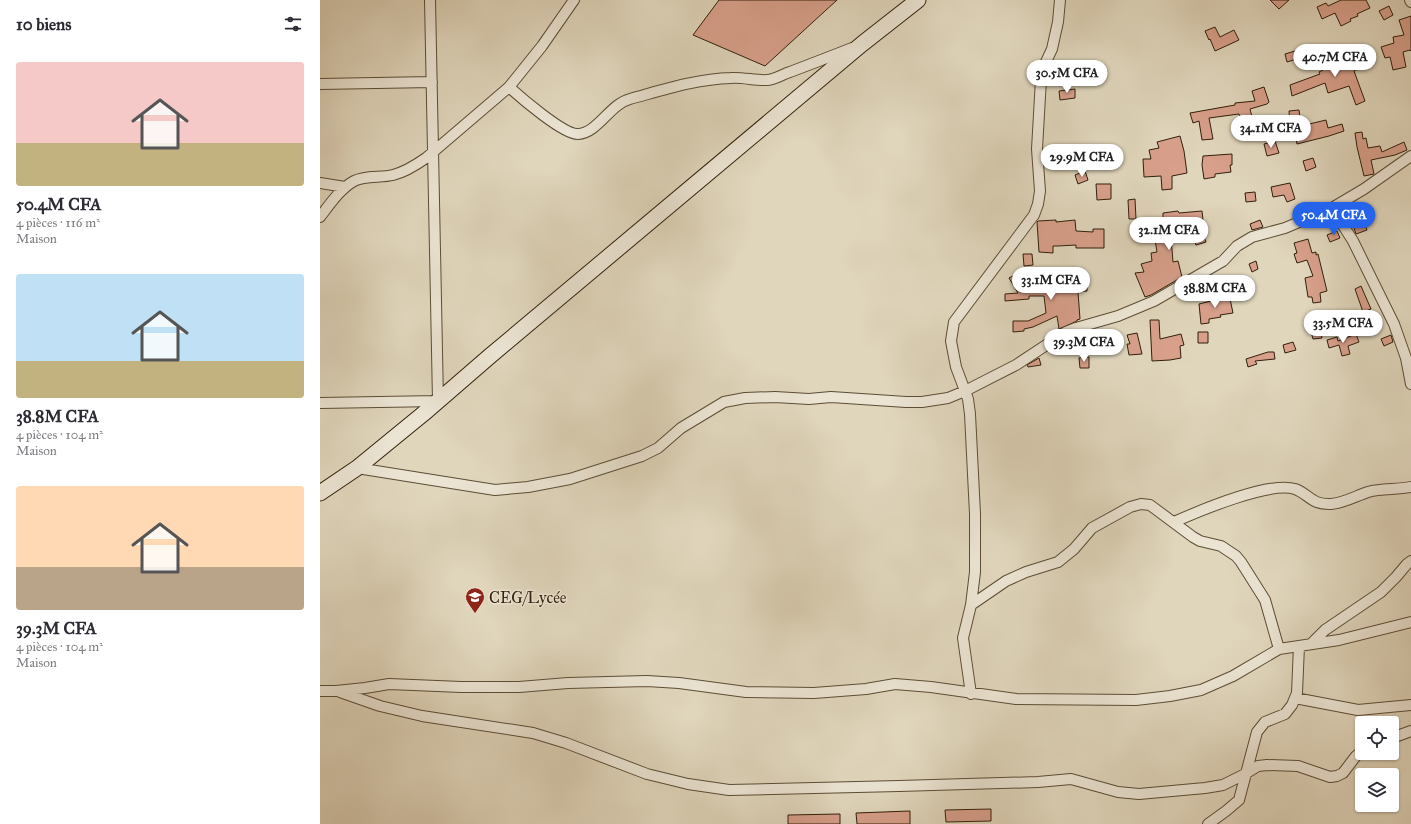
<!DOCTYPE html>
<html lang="fr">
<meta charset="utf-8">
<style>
:root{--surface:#fff;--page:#f2f2f3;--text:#2b2b33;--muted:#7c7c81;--accent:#2563eb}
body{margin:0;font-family:"IM FELL Great Primer",serif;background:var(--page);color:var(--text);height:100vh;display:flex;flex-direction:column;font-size:15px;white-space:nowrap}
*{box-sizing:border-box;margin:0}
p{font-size:13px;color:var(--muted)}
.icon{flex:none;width:22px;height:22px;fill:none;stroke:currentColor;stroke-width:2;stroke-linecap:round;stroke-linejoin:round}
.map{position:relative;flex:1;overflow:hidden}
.drawer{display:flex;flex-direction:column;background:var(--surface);width:320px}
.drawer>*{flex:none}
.fabs{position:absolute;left:1035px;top:716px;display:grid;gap:8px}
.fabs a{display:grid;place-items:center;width:44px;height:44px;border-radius:4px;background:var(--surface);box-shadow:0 1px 3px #0004;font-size:20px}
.price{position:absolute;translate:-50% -34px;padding:0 9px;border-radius:14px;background:#fff;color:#222;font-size:13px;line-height:26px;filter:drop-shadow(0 1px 2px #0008)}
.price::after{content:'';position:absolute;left:50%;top:24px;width:12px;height:9px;margin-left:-6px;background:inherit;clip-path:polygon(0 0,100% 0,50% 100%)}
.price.active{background:var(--accent);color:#fff}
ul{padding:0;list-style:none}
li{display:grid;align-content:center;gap:8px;height:212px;padding:0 16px}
li span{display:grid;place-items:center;height:124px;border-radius:4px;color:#555}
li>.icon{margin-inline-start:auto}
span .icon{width:72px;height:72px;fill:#fffc;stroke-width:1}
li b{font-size:17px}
h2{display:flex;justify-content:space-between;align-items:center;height:48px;padding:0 16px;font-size:17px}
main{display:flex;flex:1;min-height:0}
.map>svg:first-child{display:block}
</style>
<main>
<section class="drawer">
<h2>10 biens<svg class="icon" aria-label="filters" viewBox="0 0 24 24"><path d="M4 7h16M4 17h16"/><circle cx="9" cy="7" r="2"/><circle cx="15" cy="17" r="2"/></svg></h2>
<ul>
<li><span style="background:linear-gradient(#f6c9c9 65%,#c2b280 0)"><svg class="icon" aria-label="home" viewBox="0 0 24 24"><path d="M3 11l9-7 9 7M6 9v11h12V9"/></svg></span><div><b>50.4M CFA</b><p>4 pièces · 116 m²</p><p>Maison</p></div></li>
<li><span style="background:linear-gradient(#bfe0f5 70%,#c2b280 0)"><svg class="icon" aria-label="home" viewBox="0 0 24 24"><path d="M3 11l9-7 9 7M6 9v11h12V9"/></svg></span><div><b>38.8M CFA</b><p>4 pièces · 104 m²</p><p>Maison</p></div></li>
<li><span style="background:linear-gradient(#ffd9b3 65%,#b9a48a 0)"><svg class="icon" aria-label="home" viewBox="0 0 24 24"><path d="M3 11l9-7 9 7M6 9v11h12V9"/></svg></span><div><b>39.3M CFA</b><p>4 pièces · 104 m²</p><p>Maison</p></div></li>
</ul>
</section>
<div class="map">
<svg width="1091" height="824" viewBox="0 0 1091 824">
<rect width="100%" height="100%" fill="#e0d6bc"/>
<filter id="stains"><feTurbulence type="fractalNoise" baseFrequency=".005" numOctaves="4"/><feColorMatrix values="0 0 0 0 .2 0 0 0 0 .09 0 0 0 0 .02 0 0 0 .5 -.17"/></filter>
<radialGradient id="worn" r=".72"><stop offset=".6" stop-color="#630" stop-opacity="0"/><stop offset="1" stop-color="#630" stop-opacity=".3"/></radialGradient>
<path fill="#d8a08b" stroke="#301f0a" d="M399,0H517L445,66L373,35Z
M950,0H969L959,9Z
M1021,0H1046L1050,8L1037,14L1038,16L1030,19L1031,21L1021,26L1015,13L1002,19L997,7L1006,3L1008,6Z
M1069,6L1073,15L1064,20L1059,11Z
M1091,16V51L1090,50L1083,52L1086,67L1073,70L1070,57L1065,58L1061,47L1074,43L1073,37L1084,35L1079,20Z
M895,27L900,37L914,30L919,40L895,51L890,39L889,40L885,31Z
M975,51L977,59L967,62L965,54Z
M1026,52L1031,63L1042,58L1045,65L1034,71L1045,101L1036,105L1029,86L1008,93L1005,83L972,96L970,85L1000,74L999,72L1003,70L1002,62Z
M944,87L949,102L947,104L930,109L934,125L954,119L957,128L947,131L946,128L925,134L919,114L889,118L893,139L882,140L879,121L873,123L870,113L915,105V103L935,101L932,91Z
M755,89V98L740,100L739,91Z
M979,110L981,126L1006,120L1008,128L1022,124L1024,131L1009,136L977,144L973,123L970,124L969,111Z
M1042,132L1043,139L1046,138L1048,148L1060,146L1062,152L1084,142L1087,150L1075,155L1051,160L1054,174L1044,176L1037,147L1035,133Z
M860,136L864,151L867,173L852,176V189L842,190L841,176L824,177L823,159H831L829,150L839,148L837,142Z
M955,141L959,153L947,156L944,144Z
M912,154V165H910L911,172L895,174V177L884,179L882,165L883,156Z
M993,158L996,167L986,171L983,161Z
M765,171L768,180L758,184L755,175Z
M970,183L975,199L967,202L964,195L953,197L951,187Z
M776,184H791V199L777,200Z
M935,192L936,201L926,202L925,193Z
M815,199L816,219H809L808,200Z
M1037,202L1047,230L1036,234L1027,207Z
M858,211L859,213L882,211L883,220L878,221L886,242L876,245L871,231L851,237L853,262L858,261L862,277L831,295L825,297L815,273L824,272L821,264L832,261L831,253L837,252L834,234L843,233V213Z
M736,220V222L755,220L756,231L773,232V229H784V248H756V245L738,246H733V253L719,252L717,222L718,221Z
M940,220L943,227L932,230L930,224Z
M1017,231L1020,238L1010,242L1007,235Z
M988,239L992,253L996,252V255L998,254L1007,291L1000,293L1001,302L993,303L992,297H988L985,278L993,276L987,260L977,263L974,254L977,253L974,243Z
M703,254H712L713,265L704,266Z
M936,261L938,269L932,272L929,264Z
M697,274L703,285L720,284V288L747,284L746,280L767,276V291L758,292L760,319L757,320V321L739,329L737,316L713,327L704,329V331L693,332V321H708L726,313L724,296H709V299L685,301V294L698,293L689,278Z
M1041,286L1051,309L1043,312L1035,289Z
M909,294L913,313L900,315L901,317L889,319V323L881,324L879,304L891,301V298L901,297Z
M830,320H839L840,339L861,334L864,345L860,346L861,358L850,360L832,361Z
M998,322L1002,338L993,339L989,324Z
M878,332H888V343H878Z
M817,333L822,354L809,355L807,344H810L807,335Z
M1036,334L1039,342L1028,346L1030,354L1022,356L1019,345L1009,348L1007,340L1017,337L1018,341Z
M1071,335L1073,342L1064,346L1061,339Z
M782,338L783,349L773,350L772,339Z
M973,342L976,350L965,353L963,345Z
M948,352H954L955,359L935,361L937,364L928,367L926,359Z
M769,357V368H760L759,358Z
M719,358L721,365L708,367L707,365Z
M671,809V821L626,822L625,810Z
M590,811V824H537L536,813Z
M520,814V824H468V815Z"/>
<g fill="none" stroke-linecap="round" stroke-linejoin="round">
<defs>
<path id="street" d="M1090,0L1091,2
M0,84L112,82
M189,87C200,97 244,135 258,134C278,133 290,104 310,99C343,90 376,79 411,78C423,77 436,81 447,80C454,80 463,74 470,72C491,64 512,56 532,48
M0,183L25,187
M1012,208L1033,241L1074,324L1086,358L1091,384
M0,217C10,204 20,189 34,181C45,175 61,178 73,175C85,172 96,165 106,158L189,87L222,46L254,0
M0,403L118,401L110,0
M37,468L175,490L208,487L250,479L322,456L338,448L361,428L404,402L425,398L455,397L489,399L511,397L586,402H602L628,398L645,391L696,365L746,332L756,328L798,316L834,301L903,261L917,246L932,237L965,228L1012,208L1044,189L1091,156
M854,522C879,511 950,481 975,489C989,494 991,505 1011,504C1024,503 1036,496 1048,492C1062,488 1077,490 1091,487
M651,605L686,581L706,572L738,562L754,549L772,528L810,507L821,504L830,505L873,537L880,541L901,546L916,556L921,562L945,600L959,649
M992,643L1005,630L1061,592L1076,577L1087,564L1091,561
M0,691H16L45,688L69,684L141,687H199L248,683L327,681L359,683L426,692L494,693L546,689L575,684L611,687L696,699L816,700L850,696L881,690L913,676L959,649L1019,640L1091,622
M20,692L60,706L102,716L213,733L246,743L327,774L368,784L409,790L579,786L718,782L751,779L798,792L819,794L885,788L903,785L925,774L938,766L947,765L978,766L1010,777L1017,776L1023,773L1036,756L1042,751
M651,694L643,638L651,605L655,572V514L650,414L648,399L636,367L631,341L634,322L714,215L718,204L720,191L717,149L721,79L725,64L732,49L738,22L740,0
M975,698L1038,710L1091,705
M1072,738L1091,731
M888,824L906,811L919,800L937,732L945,722L965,714L972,705L977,693L979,646"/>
<path id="secondary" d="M0,493L37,468L103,414L170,356L542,44L598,0"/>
</defs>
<use href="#street" stroke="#5c4d36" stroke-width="12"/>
<use href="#secondary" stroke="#301f0a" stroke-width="17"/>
<use href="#street" stroke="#ebe4d3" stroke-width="10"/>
<use href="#secondary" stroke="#ebe4d3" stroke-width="15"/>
</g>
<defs>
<symbol id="school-pin" viewBox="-11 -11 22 30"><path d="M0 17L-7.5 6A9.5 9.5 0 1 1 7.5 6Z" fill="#8f2418" stroke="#ebe4d3"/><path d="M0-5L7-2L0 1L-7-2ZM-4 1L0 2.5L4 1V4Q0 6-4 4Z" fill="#fff"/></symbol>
</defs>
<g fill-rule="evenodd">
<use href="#school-pin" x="144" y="586" width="22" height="30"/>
</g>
<g text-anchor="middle" stroke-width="3" stroke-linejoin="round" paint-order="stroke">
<g font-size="16" fill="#301f0a" stroke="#ebe4d3" text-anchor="start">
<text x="169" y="603">CEG/Lycée</text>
</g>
</g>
<rect width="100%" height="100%" filter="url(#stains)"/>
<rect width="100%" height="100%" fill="url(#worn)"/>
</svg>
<div class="fabs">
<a><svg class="icon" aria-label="locate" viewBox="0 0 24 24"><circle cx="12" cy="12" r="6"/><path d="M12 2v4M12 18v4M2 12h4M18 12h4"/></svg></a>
<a><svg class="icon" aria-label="layers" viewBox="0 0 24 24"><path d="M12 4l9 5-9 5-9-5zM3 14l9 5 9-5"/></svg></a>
</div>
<b class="price" style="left:1015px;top:78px">40.7M CFA</b>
<b class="price" style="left:747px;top:94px">30.5M CFA</b>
<b class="price" style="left:951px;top:149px">34.1M CFA</b>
<b class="price" style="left:762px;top:178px">29.9M CFA</b>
<b class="price active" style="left:1014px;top:236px">50.4M CFA</b>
<b class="price" style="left:849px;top:251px">32.1M CFA</b>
<b class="price" style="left:731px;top:301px">33.1M CFA</b>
<b class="price" style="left:895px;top:309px">38.8M CFA</b>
<b class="price" style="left:1023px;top:344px">33.5M CFA</b>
<b class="price" style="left:764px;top:363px">39.3M CFA</b>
</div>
</main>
